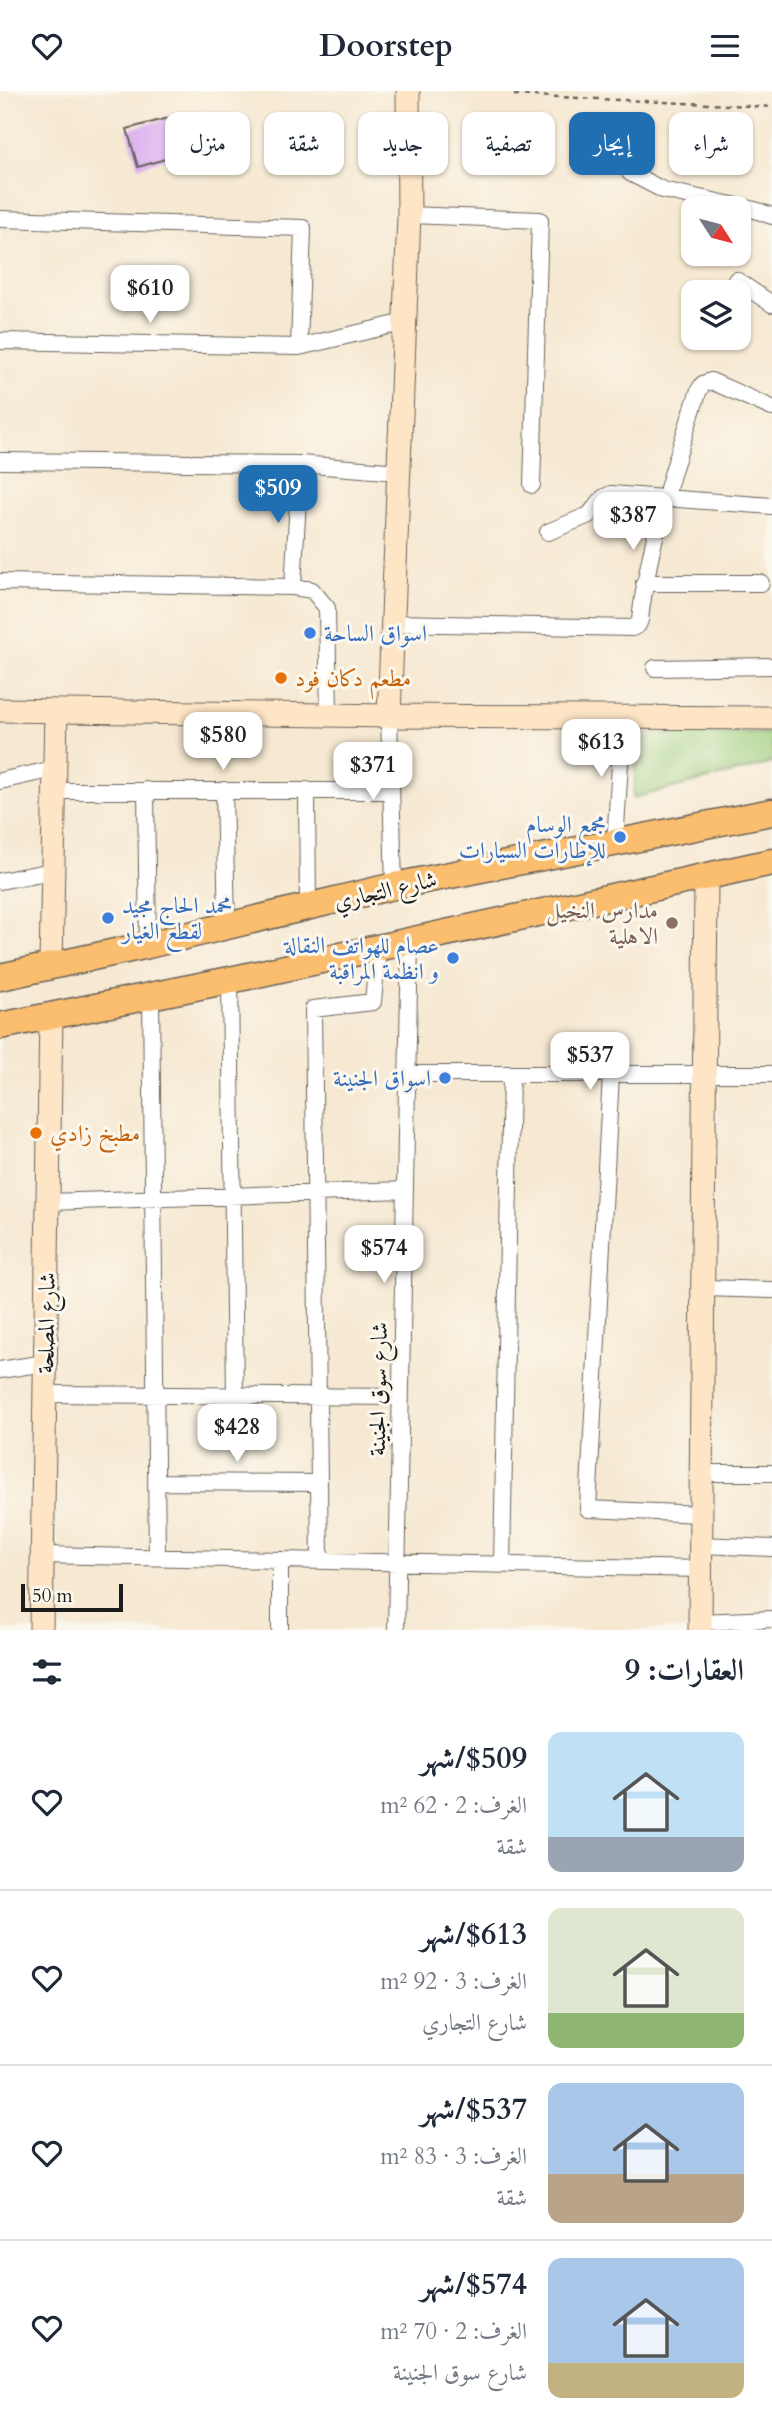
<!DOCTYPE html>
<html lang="ar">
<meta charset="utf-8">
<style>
:root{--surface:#fff;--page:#f2f2f3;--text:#1f2937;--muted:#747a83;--line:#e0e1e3;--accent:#1f6fb2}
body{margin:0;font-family:Cardo,Amiri,serif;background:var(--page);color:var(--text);direction:rtl;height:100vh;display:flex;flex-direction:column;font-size:26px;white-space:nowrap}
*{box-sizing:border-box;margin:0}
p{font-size:23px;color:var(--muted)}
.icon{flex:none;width:38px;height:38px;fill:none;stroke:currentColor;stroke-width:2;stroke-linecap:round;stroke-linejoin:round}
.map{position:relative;height:1539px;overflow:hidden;direction:ltr}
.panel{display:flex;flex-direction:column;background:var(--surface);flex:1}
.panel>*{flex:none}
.hud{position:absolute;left:21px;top:21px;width:732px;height:63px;direction:rtl;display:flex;gap:14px}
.needle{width:46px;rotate:126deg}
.tools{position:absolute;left:681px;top:105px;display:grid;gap:14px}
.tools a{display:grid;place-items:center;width:70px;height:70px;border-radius:14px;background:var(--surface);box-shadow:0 2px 5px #0004;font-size:35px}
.scale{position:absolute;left:21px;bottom:18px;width:102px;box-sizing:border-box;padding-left:7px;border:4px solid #1c1c1c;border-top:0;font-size:19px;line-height:24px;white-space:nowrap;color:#1c1c1c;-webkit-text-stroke:5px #fbf7ec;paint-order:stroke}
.price{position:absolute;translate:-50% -60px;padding:0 16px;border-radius:14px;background:#fff;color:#222;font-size:23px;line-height:46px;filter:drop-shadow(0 2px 4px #0008)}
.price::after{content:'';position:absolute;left:50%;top:42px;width:21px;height:16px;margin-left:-10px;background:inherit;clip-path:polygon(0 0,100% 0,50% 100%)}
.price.selected{background:var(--accent);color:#fff}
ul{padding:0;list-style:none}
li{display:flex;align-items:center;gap:21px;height:175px;padding:0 28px}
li+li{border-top:2px solid var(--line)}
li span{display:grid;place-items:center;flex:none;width:196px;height:140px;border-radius:14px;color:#555}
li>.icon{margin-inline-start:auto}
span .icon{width:84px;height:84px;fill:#fffc;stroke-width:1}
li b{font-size:30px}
h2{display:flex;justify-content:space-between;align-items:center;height:84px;padding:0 28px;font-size:30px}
.chip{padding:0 24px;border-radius:14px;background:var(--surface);box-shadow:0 2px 5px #0004;font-size:24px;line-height:63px}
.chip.selected{background:var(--accent);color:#fff}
header{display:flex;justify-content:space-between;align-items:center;height:91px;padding:0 28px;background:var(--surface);font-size:32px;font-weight:800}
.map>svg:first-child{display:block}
</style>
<header><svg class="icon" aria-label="menu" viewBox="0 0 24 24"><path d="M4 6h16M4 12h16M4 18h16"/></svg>Doorstep<svg class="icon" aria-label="heart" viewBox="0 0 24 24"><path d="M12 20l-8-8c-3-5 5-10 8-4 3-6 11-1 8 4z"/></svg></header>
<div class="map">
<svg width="772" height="1539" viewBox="0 0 772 1539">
<rect width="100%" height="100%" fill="#fbf7ec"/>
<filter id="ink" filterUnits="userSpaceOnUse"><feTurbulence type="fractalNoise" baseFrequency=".0143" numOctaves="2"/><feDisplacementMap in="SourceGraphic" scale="14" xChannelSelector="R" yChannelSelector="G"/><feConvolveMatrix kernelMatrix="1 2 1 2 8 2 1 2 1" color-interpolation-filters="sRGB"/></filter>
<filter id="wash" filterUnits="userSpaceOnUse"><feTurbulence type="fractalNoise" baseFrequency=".00686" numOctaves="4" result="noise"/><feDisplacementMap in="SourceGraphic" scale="28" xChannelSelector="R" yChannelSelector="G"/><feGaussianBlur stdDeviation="1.57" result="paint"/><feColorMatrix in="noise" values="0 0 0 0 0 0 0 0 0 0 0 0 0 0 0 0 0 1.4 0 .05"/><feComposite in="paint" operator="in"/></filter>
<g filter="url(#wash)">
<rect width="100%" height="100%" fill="#f6e8d1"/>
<path fill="#9bcd7c" stroke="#5c744c" stroke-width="2" d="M772,642V672L633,707L639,643Z"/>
<g id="blocks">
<path fill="#daacf1" d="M172,26L182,63L138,76L127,38Z"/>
</g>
</g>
<g filter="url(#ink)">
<use href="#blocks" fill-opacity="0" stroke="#68635b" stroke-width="2"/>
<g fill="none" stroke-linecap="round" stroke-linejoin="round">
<defs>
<path id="street" d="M630,82L663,99L755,119L772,125
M409,124L540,129L532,394
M0,128L303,137L299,256
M736,189L772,213
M0,250L299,256L405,231
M0,370L300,373L399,381
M548,441L589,424L603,407L611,403L772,415
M0,491L293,496L312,499L327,517L329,624
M644,492H761
M293,496L300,373
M393,532L632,537L638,534L640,529C649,450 674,375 699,299L703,293L711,290L772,317
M655,577L772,575
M389,625L394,795
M0,690L54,678
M146,699L148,854
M224,699L227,836
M307,699L308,817
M54,700H391
M615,752L623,626
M0,790L52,780
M230,889L235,1305
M151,905L157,1466
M407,983H772
M611,983L588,1418L701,1423
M48,1111L405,1099
M703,1197L772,1199
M0,1279L45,1272
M45,1303L401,1306
M701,1382H772
M156,1391L318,1392
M701,1454L772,1457
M42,1464L701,1478
M280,1469V1539
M320,1470L313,918L373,911L378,856
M502,1474L511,983
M700,1531L772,1528
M396,1539L410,849"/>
<path id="secondary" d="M0,619L389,625L772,627
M389,625L409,124L408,0
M51,874L56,620
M41,1539L51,924
M700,1539L706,786"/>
<path id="primary" d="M0,886L148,854L394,795L772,721
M0,935L230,889L772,771"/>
</defs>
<use href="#street" stroke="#68635b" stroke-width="18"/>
<use href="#secondary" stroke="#68635b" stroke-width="25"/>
<use href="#primary" stroke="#68635b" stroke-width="29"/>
<path stroke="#68635b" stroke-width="2.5" stroke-dasharray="5 5" stroke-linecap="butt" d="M514,4L772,16"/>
<use href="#street" stroke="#fff" stroke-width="16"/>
<use href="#secondary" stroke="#fde5c5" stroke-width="23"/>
<use href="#primary" stroke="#fbbd6e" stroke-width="26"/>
</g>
</g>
<g fill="#3f7fe0" stroke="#fbf7ec" stroke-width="2.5">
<circle cx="310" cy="542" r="7"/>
<circle cx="620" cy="746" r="7"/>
<circle cx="108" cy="827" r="7"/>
<circle cx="453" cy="867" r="7"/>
<circle cx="445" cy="987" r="7"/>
</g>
<g fill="#e8710a" stroke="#fbf7ec" stroke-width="2.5">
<circle cx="281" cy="587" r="7"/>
<circle cx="36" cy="1042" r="7"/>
</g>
<circle fill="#8d6e63" stroke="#fbf7ec" stroke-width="2.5" cx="672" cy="832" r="7"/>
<g text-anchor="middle" stroke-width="6" stroke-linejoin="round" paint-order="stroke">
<g font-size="23" fill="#366cbe" stroke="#fbf7ec" text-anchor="end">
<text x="324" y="550" text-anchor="start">اسواق الساحة</text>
<text x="606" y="741">مجمع الوسام<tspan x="606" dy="26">للإطارات السيارات</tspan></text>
<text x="122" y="822" text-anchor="start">محمد الحاج مجيد<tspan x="122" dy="26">لقطع الغيار</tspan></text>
<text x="439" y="862">عصام للهواتف النقالة<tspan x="439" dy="26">و انظمة المراقبة</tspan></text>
<text x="431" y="995">اسواق الجنينة</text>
</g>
<g font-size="23" fill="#c56008" stroke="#fbf7ec" text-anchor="start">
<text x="295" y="595">مطعم دكان فود</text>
<text x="50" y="1050">مطبخ زادي</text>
</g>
<g font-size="23" fill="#1c1c1c" stroke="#fbf7ec">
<text transform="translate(385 799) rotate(-13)" y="8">شارع التجاري</text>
<text transform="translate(46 1232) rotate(-89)" y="8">شارع المصلحة</text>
<text transform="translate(378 1298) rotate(-89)" y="8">شارع سوق الجنينة</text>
</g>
<g font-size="23" fill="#785e54" stroke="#fbf7ec" text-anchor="end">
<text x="658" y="827">مدارس النخيل<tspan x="658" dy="26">الاهلية</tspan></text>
</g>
</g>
</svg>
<div class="tools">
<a><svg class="needle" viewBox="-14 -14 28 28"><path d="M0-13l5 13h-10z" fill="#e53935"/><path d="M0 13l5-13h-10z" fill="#747a83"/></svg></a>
<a><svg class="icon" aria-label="layers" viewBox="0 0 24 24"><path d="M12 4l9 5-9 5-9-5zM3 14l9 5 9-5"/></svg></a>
</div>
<div class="scale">50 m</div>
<b class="price" style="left:150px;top:234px">$610</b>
<b class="price selected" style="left:278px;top:434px">$509</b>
<b class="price" style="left:633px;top:461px">$387</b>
<b class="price" style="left:223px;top:681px">$580</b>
<b class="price" style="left:601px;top:688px">$613</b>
<b class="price" style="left:373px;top:711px">$371</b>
<b class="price" style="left:590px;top:1001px">$537</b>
<b class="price" style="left:384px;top:1194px">$574</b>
<b class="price" style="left:237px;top:1373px">$428</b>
<div class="hud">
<a class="chip">شراء</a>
<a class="chip selected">إيجار</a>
<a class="chip">تصفية</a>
<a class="chip">جديد</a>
<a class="chip">شقة</a>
<a class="chip">منزل</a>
</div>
</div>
<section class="panel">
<h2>العقارات: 9<svg class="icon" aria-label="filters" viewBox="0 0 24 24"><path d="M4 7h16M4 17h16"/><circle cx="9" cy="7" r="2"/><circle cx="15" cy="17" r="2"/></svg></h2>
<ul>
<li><span style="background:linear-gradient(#bfe0f5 75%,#9aa5b1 0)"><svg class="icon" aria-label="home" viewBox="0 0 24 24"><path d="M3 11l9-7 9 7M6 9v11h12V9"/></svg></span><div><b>$509/شهر</b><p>الغرف: 2 · 62 m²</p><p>شقة</p></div><svg class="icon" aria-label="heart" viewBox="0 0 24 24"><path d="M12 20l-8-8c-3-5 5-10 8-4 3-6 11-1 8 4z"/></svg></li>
<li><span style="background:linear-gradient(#dfe7d0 75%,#8fb573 0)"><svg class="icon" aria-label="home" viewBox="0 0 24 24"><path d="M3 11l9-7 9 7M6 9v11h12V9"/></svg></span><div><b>$613/شهر</b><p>الغرف: 3 · 92 m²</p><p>شارع التجاري</p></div><svg class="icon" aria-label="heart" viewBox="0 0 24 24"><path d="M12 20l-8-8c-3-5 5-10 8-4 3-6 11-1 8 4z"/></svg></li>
<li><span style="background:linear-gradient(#a9c7e8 65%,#b9a48a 0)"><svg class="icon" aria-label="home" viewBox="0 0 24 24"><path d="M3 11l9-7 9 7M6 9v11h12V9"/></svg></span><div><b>$537/شهر</b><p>الغرف: 3 · 83 m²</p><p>شقة</p></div><svg class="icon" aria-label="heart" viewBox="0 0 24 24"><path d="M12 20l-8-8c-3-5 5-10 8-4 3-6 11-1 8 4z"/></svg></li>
<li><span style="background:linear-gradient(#a9c7e8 75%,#c2b280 0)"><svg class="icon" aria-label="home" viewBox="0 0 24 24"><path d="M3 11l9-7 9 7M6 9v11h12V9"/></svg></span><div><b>$574/شهر</b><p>الغرف: 2 · 70 m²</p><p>شارع سوق الجنينة</p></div><svg class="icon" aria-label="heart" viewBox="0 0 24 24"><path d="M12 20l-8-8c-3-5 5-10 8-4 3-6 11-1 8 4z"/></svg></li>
</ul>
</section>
